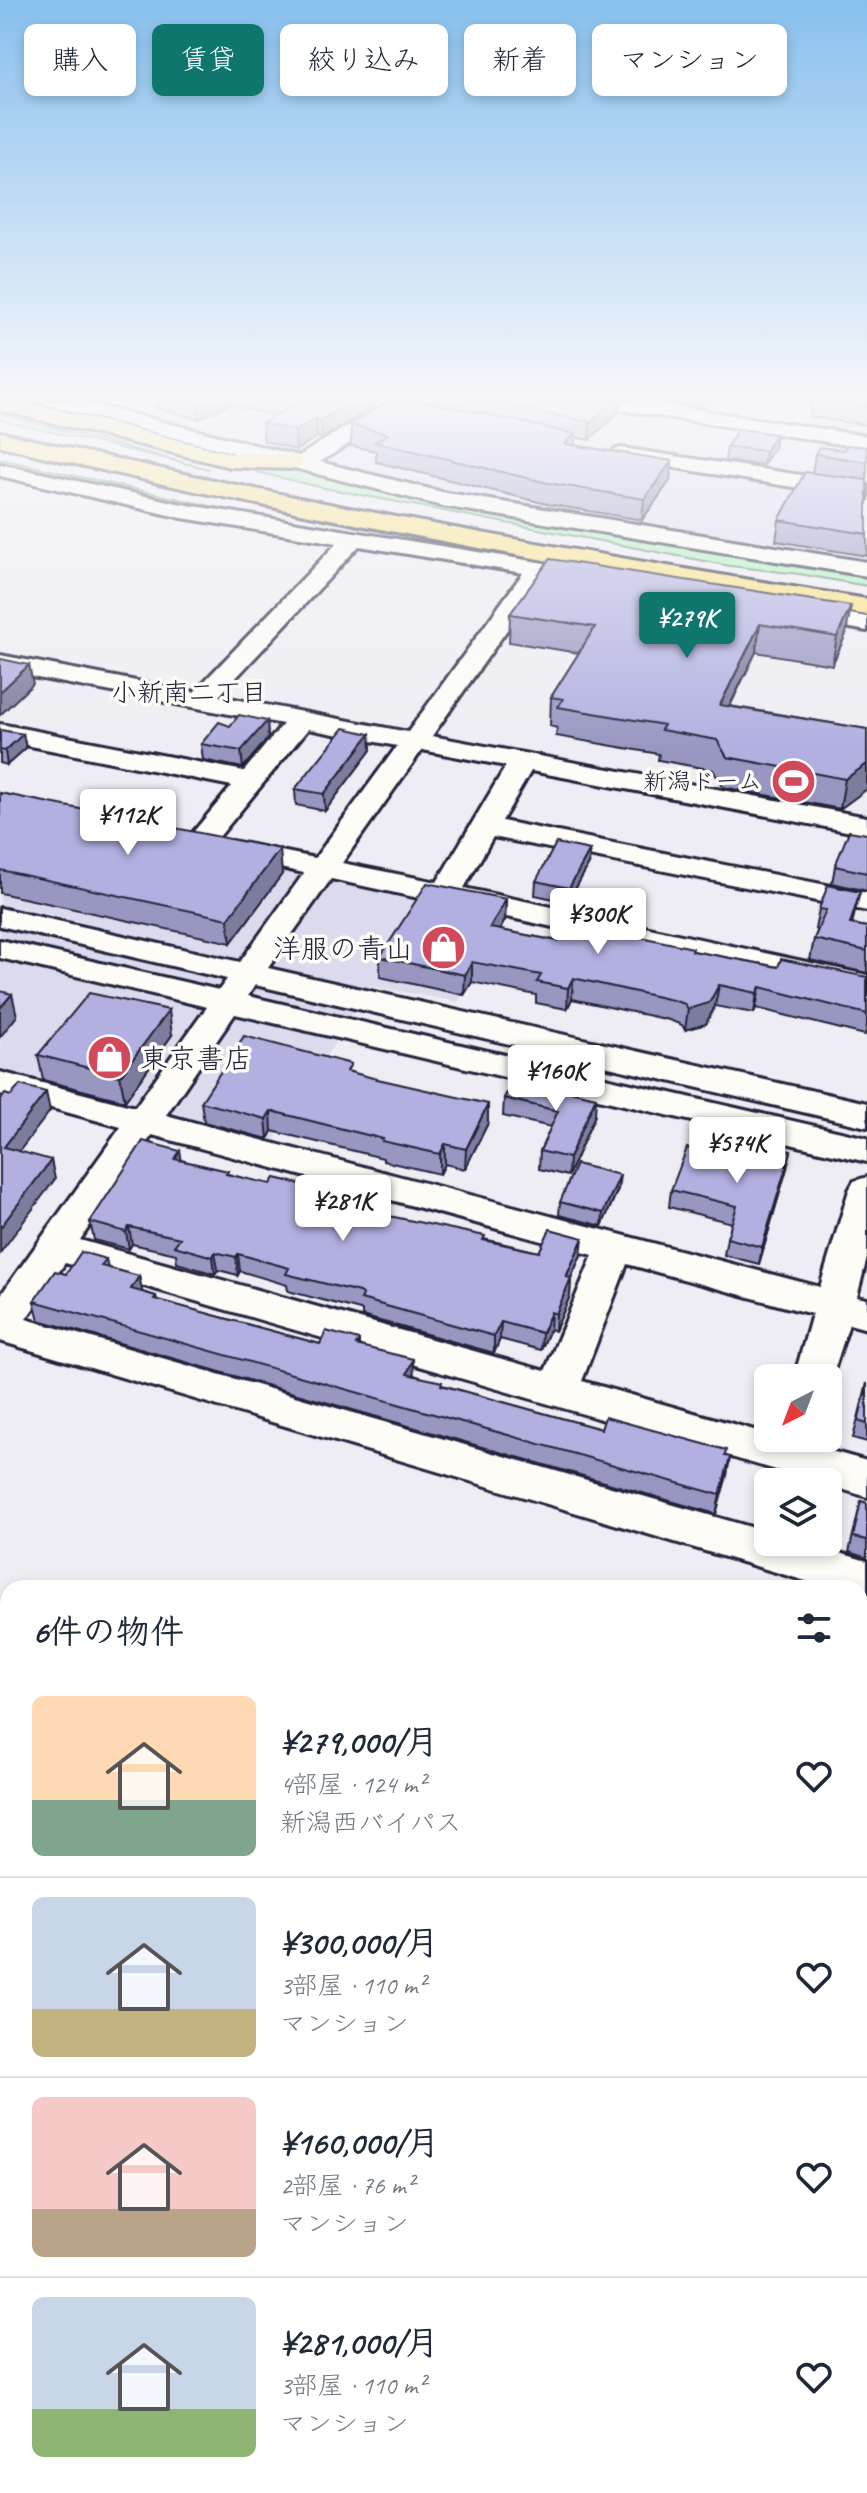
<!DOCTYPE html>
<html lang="ja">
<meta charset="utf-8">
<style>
:root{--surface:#fff;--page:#f2f2f3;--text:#1f2937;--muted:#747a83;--line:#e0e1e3;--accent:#0f766e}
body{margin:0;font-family:Caveat,"Klee One",sans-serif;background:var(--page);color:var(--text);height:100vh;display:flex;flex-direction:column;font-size:30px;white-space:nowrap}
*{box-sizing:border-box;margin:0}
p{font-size:26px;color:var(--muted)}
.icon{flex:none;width:44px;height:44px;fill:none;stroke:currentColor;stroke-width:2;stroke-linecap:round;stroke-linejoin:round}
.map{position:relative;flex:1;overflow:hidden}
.drawer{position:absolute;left:0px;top:1580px;width:868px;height:914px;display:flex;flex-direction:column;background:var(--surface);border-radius:24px 24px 0 0;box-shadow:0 4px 12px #0003}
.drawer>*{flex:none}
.hud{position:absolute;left:24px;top:24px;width:820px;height:72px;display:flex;gap:16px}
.needle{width:52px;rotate:222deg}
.buttons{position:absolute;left:754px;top:1364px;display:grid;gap:16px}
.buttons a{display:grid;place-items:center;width:88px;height:88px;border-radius:12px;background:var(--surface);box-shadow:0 4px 12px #0003;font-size:40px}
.price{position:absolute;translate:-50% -68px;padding:0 18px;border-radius:8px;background:#fff;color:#222;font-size:26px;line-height:52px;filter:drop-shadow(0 2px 4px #0008)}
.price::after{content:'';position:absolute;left:50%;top:48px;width:24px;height:18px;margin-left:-12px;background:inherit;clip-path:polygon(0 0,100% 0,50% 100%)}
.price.active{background:var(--accent);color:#fff}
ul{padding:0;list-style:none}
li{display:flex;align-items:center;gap:24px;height:200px;padding:0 32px}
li+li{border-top:2px solid var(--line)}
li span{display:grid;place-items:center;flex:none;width:224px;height:160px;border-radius:12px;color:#555}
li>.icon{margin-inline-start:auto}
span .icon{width:96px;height:96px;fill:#fffc;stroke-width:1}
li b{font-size:34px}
h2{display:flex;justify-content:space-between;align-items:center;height:96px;padding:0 32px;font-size:34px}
.pill{padding:0 28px;border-radius:12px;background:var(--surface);box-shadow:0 4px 12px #0003;font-size:28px;line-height:72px}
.pill.active{background:var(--accent);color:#fff}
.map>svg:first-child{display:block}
</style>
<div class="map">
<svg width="867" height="2493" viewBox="0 0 867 2493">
<rect width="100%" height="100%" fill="#eeedf3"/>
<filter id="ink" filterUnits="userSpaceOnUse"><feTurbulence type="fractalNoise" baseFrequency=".0125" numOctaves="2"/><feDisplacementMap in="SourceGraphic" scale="16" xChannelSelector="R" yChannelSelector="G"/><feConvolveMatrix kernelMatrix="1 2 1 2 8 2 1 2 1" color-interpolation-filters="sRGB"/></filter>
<g filter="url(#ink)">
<path fill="#dcdbee" d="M38,401H867V569L486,508Z
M0,810L508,914L458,1002L370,986L271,1145L0,1076Z"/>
<path fill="#aef1ba" stroke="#688a7a" stroke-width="2" d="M0,414L209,469L0,420Z
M118,438L287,467L429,504L867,574V586L799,574L730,566L319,487Z
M0,459L242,513L867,615V620L222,514L0,465Z"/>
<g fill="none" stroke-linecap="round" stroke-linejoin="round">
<defs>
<path id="minor" d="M45,401H80L299,456L378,407L367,401H405L442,410L445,414L435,420L399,412L320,462L442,492L867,562V576L442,506L48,405Z
M590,401H641L867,436V448L600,407Z
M621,448L867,485V499L614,458L611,454L614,450Z
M0,464L182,504L569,567L573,572L569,577L545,576L432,736L867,817V835L531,771L502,821L867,893V911L493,837L464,888L867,975V995L331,879L268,968L867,1103V1127L255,985L248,996L867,1138V1162L235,1014L166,1115L820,1287L849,1190L854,1181L867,1177V1258L857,1297L867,1299V1329L849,1324L828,1389V1378H794L812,1314L627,1264L582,1381L768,1434V1438H784L867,1461V1497L828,1485V1482H817L65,1263L26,1319L768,1532V1542H802L867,1561V1599L860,1597V1588H829L0,1341V1296L121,1127L0,1094V1072L135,1107L207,1007L0,958V940L219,990L227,979L0,926V908L240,962L304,873L222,856L217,850L222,844L232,841L315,858L397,746L308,729L209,849L199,852L189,849L184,843L232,786L0,740V724L244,771L283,724L0,671V655L194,692L337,543L182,518L0,476ZM359,546L523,573L408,732L219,696ZM422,750L506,766L437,882L342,863ZM152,1135L593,1255L545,1371L80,1240Z
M799,605L867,617V631L790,617L787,612L790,607Z"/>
<path id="highway" d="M0,401H21L230,453L290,455L299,457L302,462L299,467L290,469L230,467L0,410Z
M0,432C287,501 576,552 867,599V615C576,568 287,516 0,446Z"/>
</defs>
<use href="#minor" stroke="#22223b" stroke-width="6"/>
<use href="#highway" stroke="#22223b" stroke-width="6"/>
<use href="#minor" fill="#fdfcf7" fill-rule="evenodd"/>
<use href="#highway" fill="#fae180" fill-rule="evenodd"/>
</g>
<path fill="#9897c2" stroke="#22223b" stroke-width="2" d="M156,401H372V407L322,438L317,437L296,450L264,441L262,423L274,416L228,404L199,419L156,408Z
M389,401H619L618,413L589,440L575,437L574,445L672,461L670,481L642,520L547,504L376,462V451L351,446V425Z
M672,401H711L707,407Z
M812,401H867V425L809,417Z
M727,447L774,448L763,465L725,461Z
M867,447V556L776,541L779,520L812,473L815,454Z
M550,559L846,634L832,665L756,652L730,706L867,729L840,809L723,787L713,770L658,760L659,754L556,736L557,728L550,726L551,697L579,653L509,642L510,614Z
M267,721L268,738L243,768L203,760L201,744Z
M0,730L23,734L26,748L7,765L0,763Z
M370,734L371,750L325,811L296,805L295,789Z
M0,793L282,874L231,943L0,893Z
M867,834V891L832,883L835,866Z
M589,864L568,902L535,895L536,881Z
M860,892L852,924L867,927V973L810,960L814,939L818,930L815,929L819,909Z
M506,899L505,920L500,930L558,941L598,925V929L693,951L778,967L867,977V1025L865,1035L756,1008L754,1013L715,1006L706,1024L685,1030L682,1025L669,1020L572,999L567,1009L536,1003V995L472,982L464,995L380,977V957Z
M172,1035L125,1101L43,1080L38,1055Z
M351,1072L488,1123L465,1169L445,1164L440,1174L383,1161V1158L272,1131L268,1139L204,1122L201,1102Z
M504,1098L595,1115L568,1176L539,1169L540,1151L551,1127L503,1116Z
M180,1151L181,1160L228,1174L378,1214L539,1252L581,1255L571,1278L570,1296L555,1331L550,1329L541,1350L500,1339L494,1353L362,1316V1311L360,1310L288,1291L287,1285L240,1271L238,1275L218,1270L215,1274L177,1263L176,1254L132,1244L129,1249L94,1240L90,1222Z
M787,1168L759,1264L724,1255L727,1238L732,1223L669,1207L671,1190Z
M618,1189L602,1226L559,1215L560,1202Z
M106,1259L108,1268L139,1276L142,1292L156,1296L157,1300L320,1344L359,1340V1345L414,1375L442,1385L601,1429L730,1457L716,1514L39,1320L34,1301Z
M867,1383V1442L853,1438Z
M861,1501L867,1503V1558L849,1552Z"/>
<path fill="#7c7b9e" stroke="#22223b" stroke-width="2" d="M198,401H227L228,404L199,419Z
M351,401H372V407L322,438L321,420Z
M613,401H619L618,413L589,440L590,422Z
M316,419L317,437L296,450L295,431Z
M575,434L574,455L565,444Z
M776,434L774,448L763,465L765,451Z
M672,461L670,481L642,520L644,499Z
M851,606L846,634L832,665L837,637Z
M760,624L756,652L716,734L720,705Z
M29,665L33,684L0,715V692Z
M267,721L268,738L243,768L241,751Z
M23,734L26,748L7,765L5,751Z
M370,734L371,750L325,811L324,794Z
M867,764V789L840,809L845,779Z
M280,849L282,874L231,943L228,919Z
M590,850L589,864L568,902L569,888Z
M506,899L505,920L490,948V928Z
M472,962V982L464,995L465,975Z
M573,978L572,999L567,1009L568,988Z
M719,985L715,1006L706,1024L685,1030L688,1009Z
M760,987L756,1008L754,1013L757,993Z
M12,994L17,1016L0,1037V1008Z
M169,1010L172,1035L125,1101L120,1076Z
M46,1092L50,1111L8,1166L4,1147Z
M596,1097L595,1115L568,1176L569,1158Z
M488,1104V1123L465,1169L466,1149Z
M271,1111L272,1131L268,1139L266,1119Z
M445,1144V1164L440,1174V1154Z
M180,1151L183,1168L175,1159Z
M791,1151L787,1168L759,1264L762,1247Z
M51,1160L55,1179L0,1253V1228Z
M620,1175L618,1189L602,1226L603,1213Z
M129,1227L132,1244L129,1249L126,1232Z
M583,1238L581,1255L564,1294L566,1277Z
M215,1252L218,1270L215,1274L213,1257Z
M238,1254L240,1271L238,1275L236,1257Z
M139,1276L143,1295L131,1289Z
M571,1278L570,1296L555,1331L556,1314Z
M551,1312L550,1329L541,1350L542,1333Z
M501,1322L500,1339L494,1353V1336Z
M413,1359L414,1378L407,1374Z
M730,1457L727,1476L716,1514L720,1495Z"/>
<path fill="#b1b0e1" stroke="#22223b" stroke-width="2" d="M287,401H351L321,420L316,419L295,431L262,423L296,404Z
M389,401H425L575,434L565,444L672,461L644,499L548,483L375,442L388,434L351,425Z
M494,401H613L590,422L518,408Z
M834,401H867V406Z
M738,429L776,434L765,451L727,447Z
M847,445L867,447V462L815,454L819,447L844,450Z
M805,472L867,480V534L779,520Z
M550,559L851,606L837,637L760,624L720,705L867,729V764L845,779L727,757L717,740L661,730L664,725L558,707L563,699L551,697L595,627L510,614Z
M1,659L29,665L0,692V660Z
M239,715L267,721L241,751L201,744L219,722L230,726Z
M344,728L370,734L324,794L295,789Z
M0,730L23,734L5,751L0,750Z
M0,793L280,849L228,919L0,870Z
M849,831L867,834V873L835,866Z
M556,843L590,850L569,888L536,881Z
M427,883L506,899L490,928L558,941L569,918L598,925L597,928L693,948L692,951L778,967L781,959L867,977V1014L760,987L757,993L719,985L709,1003L688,1009L685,1004L672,1000L573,978L568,988L537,982L541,975L472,962L465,975L380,957Z
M828,885L860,892L850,924L867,927V951L814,939L826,910L819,909Z
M0,991L12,994L0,1008Z
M89,993L169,1010L120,1076L38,1055Z
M244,1036L351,1064L347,1071L373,1078L488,1104L466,1149L445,1144L440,1154L382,1141L383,1139L271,1111L266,1119L201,1102Z
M514,1078L596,1097L569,1158L540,1151L558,1111L504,1098Z
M20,1085L46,1092L4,1147L51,1160L0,1228V1101L5,1094L11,1096Z
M143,1141L180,1151L175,1159L228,1171L226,1174L271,1184L275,1178L329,1191L378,1208L375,1213L485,1236L483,1240L539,1252L550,1229L583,1238L566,1277L571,1278L556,1314L551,1312L542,1333L501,1322L494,1336L361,1299L363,1295L359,1292L286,1274L289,1268L238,1254L236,1257L215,1252L213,1257L174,1246L180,1238L129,1227L126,1232L90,1222Z
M757,1143L791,1151L762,1247L727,1238L737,1206L671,1190L687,1148L695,1150L697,1144L753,1158Z
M576,1164L620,1175L603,1213L560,1202Z
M81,1252L106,1259L101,1266L139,1276L131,1289L156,1296L154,1299L320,1344L326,1331L359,1340L356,1345L413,1359L407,1374L442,1382L441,1385L601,1429L605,1417L726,1450L725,1456L730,1457L720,1495L34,1301L55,1271L66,1274Z
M867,1386V1424L858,1421Z
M861,1501L867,1503V1540L853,1537Z"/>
</g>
<linearGradient id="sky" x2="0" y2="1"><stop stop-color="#87c0ee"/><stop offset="0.53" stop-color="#f7f7fa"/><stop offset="1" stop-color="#f7f7fa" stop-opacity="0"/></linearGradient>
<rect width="867" height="750" fill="url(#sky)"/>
<defs>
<symbol id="stadium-disc" viewBox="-11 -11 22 22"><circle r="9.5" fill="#d1495b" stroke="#fdfcf7"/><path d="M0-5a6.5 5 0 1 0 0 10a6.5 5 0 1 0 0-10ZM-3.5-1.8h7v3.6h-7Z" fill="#fff"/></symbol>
<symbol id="shop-disc" viewBox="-11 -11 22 22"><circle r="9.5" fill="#d1495b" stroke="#fdfcf7"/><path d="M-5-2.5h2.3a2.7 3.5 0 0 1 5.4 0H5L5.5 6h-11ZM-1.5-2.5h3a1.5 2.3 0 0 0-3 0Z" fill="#fff"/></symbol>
</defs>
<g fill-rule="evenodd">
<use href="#stadium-disc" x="768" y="756" width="51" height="51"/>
<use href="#shop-disc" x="418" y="922" width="51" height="51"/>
<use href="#shop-disc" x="84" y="1032" width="51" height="51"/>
</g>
<g text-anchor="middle" stroke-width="7" stroke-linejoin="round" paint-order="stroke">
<g font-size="24" fill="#22223b" stroke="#fdfcf7" text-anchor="end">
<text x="762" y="789">新潟ドーム</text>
</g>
<g font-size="26" fill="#22223b" stroke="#fdfcf7">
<text x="189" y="701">小新南二丁目</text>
</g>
<g font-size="28" fill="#22223b" stroke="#fdfcf7" text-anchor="end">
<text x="413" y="958">洋服の青山</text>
<text x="140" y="1068" text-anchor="start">東京書店</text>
</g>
</g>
</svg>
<div class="buttons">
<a><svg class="needle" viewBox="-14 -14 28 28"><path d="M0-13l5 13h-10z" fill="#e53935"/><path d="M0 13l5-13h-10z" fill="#747a83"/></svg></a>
<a><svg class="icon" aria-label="layers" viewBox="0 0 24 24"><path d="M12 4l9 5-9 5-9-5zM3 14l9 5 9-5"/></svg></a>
</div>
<b class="price active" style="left:687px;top:660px">¥279K</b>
<b class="price" style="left:128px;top:857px">¥112K</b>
<b class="price" style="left:598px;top:956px">¥300K</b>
<b class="price" style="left:556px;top:1113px">¥160K</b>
<b class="price" style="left:737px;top:1185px">¥574K</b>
<b class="price" style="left:343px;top:1243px">¥281K</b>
<div class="hud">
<a class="pill">購入</a>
<a class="pill active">賃貸</a>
<a class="pill">絞り込み</a>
<a class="pill">新着</a>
<a class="pill">マンション</a>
</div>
<section class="drawer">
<h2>6件の物件<svg class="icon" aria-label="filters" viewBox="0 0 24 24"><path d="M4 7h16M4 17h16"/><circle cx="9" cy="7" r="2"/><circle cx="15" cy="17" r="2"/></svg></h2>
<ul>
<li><span style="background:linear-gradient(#ffd9b3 65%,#7fa58c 0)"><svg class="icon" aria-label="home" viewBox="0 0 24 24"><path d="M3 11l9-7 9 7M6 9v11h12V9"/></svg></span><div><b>¥279,000/月</b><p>4部屋 · 124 m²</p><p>新潟西バイパス</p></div><svg class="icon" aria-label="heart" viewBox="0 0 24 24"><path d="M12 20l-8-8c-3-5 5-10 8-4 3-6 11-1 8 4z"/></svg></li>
<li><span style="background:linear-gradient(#c9d6e8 70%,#c2b280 0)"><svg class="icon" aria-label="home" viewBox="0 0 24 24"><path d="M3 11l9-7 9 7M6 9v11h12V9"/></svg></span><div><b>¥300,000/月</b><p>3部屋 · 110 m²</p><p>マンション</p></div><svg class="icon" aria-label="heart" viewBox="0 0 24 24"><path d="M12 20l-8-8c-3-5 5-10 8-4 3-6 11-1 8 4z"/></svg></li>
<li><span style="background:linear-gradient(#f6c9c9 70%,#b9a48a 0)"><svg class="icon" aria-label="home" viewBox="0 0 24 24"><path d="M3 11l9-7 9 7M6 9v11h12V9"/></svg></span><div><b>¥160,000/月</b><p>2部屋 · 76 m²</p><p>マンション</p></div><svg class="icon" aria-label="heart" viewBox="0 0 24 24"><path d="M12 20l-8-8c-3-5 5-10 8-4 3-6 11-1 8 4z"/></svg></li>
<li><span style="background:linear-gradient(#c9d6e8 70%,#8fb573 0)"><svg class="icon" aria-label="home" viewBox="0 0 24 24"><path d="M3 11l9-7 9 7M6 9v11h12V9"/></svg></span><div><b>¥281,000/月</b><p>3部屋 · 110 m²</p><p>マンション</p></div><svg class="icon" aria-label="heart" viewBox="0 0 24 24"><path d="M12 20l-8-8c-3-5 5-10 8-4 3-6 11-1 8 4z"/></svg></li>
</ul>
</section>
</div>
